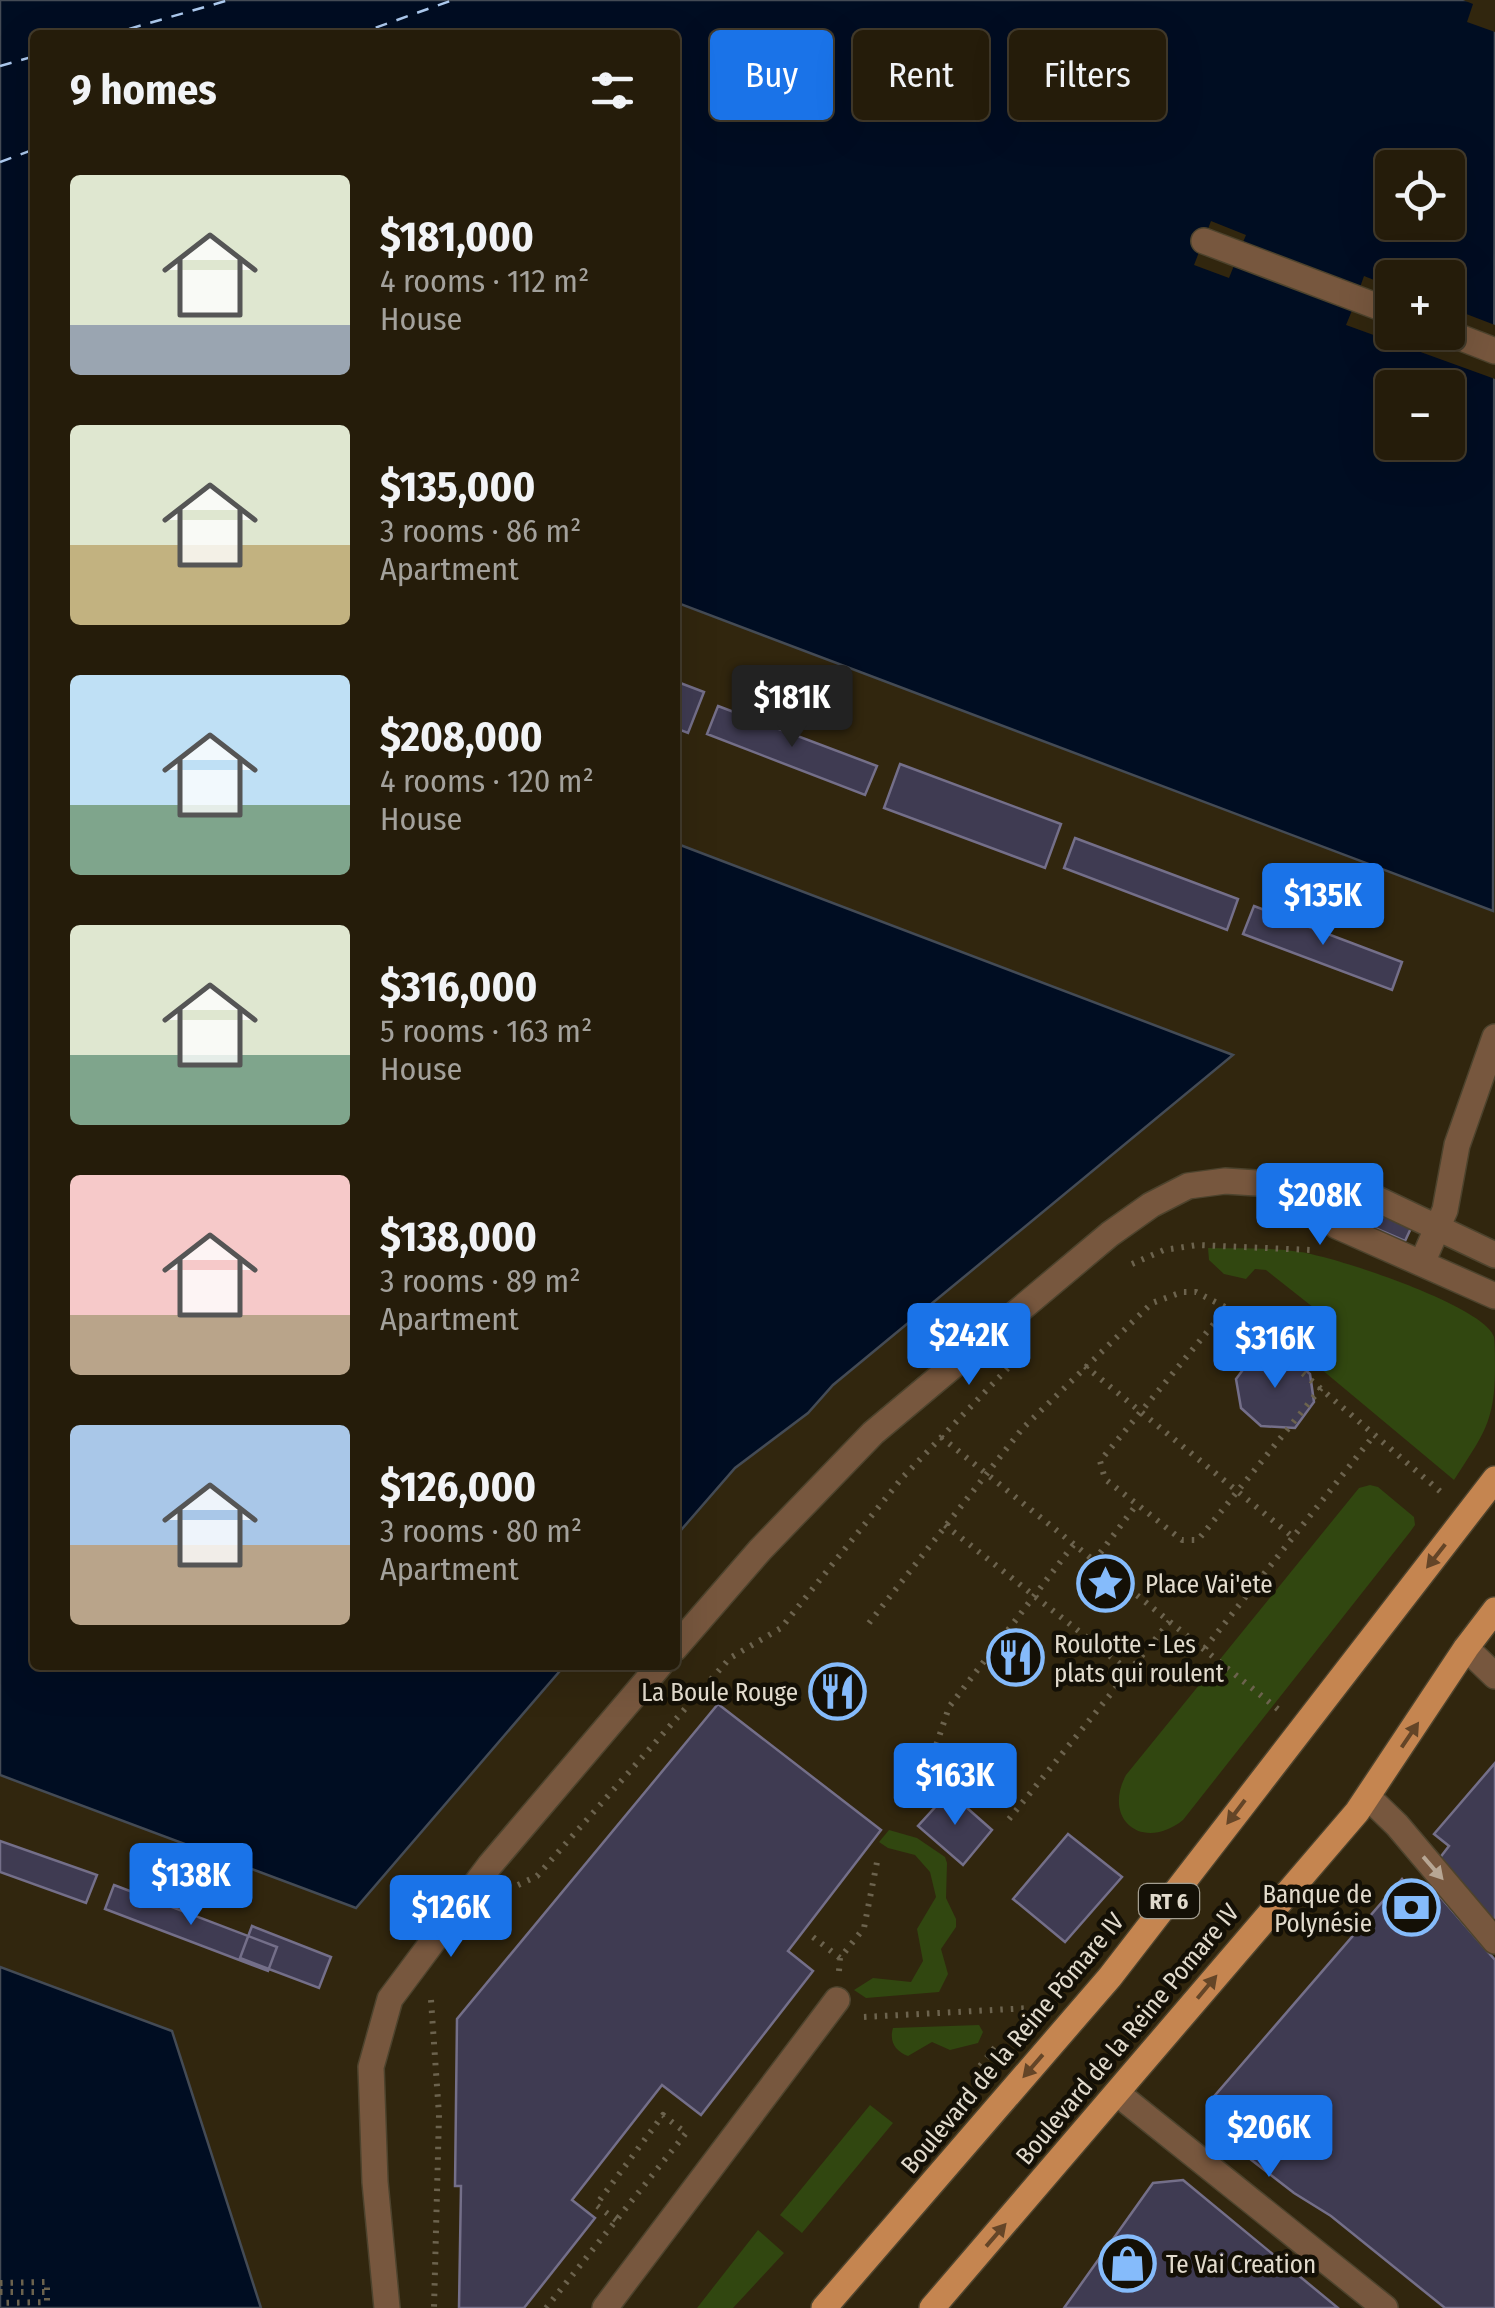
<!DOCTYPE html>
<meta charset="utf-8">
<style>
:root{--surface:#251c0a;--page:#2d2513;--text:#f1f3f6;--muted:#a3a19c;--line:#423a2b;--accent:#1a73e8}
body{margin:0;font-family:"Fira Sans Condensed",sans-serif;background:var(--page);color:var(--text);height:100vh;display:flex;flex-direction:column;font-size:38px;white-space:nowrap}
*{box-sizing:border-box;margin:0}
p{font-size:32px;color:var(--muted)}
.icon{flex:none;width:55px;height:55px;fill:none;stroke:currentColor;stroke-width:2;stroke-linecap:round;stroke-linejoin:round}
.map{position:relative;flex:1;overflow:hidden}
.panel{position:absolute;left:30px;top:30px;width:650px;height:1640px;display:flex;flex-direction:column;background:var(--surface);border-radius:10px;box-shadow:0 10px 40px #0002,0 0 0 2px var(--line)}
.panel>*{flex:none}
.hud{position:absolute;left:710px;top:30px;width:635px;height:90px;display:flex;gap:20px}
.controls{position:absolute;left:1375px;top:150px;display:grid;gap:20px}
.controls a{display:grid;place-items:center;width:90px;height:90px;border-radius:10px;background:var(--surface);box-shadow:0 10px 40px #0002,0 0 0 2px var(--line);font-size:50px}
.price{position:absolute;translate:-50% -85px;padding:0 22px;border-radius:10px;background:var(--accent);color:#fff;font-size:32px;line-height:65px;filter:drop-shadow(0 2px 5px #0008)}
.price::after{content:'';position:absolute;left:50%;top:60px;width:30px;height:22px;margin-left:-15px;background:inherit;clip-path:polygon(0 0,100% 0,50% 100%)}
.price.selected{background:#222;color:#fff}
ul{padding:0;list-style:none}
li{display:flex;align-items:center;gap:30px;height:250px;padding:0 40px}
li span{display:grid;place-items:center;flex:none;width:280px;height:200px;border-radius:10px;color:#555}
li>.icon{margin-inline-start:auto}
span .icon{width:120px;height:120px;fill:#fffc;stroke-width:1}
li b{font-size:42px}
h2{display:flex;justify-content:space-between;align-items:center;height:120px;padding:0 40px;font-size:42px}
.chip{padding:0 35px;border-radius:10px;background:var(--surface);box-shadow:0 10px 40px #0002,0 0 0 2px var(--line);font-size:35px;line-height:90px}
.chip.selected{background:var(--accent);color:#fff}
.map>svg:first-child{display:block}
</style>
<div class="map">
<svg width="1495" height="2308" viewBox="0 0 1495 2308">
<rect width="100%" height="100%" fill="#31260e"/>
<path fill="#314710" d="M1208,1248C1238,1249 1270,1247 1300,1252C1333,1256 1485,1306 1494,1337C1495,1346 1495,1358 1495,1368C1495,1422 1483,1435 1454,1480L1321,1369L1318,1357C1326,1345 1337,1334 1328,1319L1266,1270L1255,1269L1246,1279L1224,1274L1209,1260Z
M1370,1485L1378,1487L1414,1517L1415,1525L1410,1532L1183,1820C1143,1852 1102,1820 1126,1775L1359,1488Z
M889,1830L917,1838L945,1857L947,1863L946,1898L956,1919V1927L941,1949L948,1974L939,1992L866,1998L854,1990L873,1978L911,1982L923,1961L917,1929L936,1897L930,1872L915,1855L888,1848L879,1842Z
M979,2025L983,2032L978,2043L950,2050L932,2042L908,2056C895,2051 889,2041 893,2028Z
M870,2105L893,2123L802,2233L780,2215Z
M758,2230L784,2253L733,2308H697Z"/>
<path fill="#000d22" stroke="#444b55" stroke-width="2.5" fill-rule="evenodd" d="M0,0H1495L1493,911L675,602V35H35V1665H565L356,1908L0,1775ZM1392,168H1448V222H1392ZM1392,278H1448V332H1392ZM1392,388H1448V442H1392Z
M675,843L1233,1055L833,1385L808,1413L735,1468L675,1537Z
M0,1967L172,2031L261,2308H0Z"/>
<path fill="#31260e" d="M1463,0H1495V32L1467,22L1473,4Z
M1211,221L1246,235L1241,247L1358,293L1364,276L1392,287V332H1448V307L1495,325V379L1346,325L1353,308L1235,263L1229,278L1194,265Z"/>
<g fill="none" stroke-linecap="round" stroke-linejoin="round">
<path stroke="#acc9ee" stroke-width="2.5" stroke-dasharray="12 10" stroke-linecap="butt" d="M108,35L229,0
M355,35L453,0
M0,66L35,56
M0,162L35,149"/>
</g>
<path fill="#3f3b52" stroke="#746f89" stroke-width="2.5" d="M675,681L704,692L688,733L675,728Z
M718,706L877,766L865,795L707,734Z
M900,764L1061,824L1045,868L884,808Z
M1075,838L1238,899L1227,930L1064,868Z
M1254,906L1402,962L1392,990L1243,934Z
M1367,1206L1412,1226L1405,1241L1361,1222Z
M1286,1354L1310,1374L1314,1402L1295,1428L1261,1426L1241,1408L1236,1379L1254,1355Z
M718,1704L881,1830L788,1951L813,1971L701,2115L662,2085L572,2200L595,2218L524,2308H459L461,2186H455L457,2019Z
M1495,1763V1925L1439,1859L1449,1846L1434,1834Z
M949,1792L992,1830L963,1865L918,1826Z
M1068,1834L1122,1877L1065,1942L1013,1899Z
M0,1841L97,1875L86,1903L0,1872Z
M1402,1879L1417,1899L1429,1884L1495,1960V2308H1445L1331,2216L1294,2193L1214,2131L1211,2100Z
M114,1885L277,1947L268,1971L105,1909Z
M252,1926L331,1957L319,1988L240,1958Z
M1183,2180L1338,2308H1064L1153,2183Z"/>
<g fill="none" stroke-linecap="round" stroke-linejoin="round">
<defs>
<path id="minor" d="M1204,241L1392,312
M1446,332L1495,351
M1304,1190L1337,1226L1495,1296
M1422,1263L1445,1210L1457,1145L1495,1037
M675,1648L760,1550L873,1433L1110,1234L1151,1205L1188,1186L1225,1181L1273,1184L1304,1190L1360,1191L1495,1255
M1466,1648L1495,1676
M1368,1797L1397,1825L1495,1941
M1118,2094L1385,2308
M387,2308L375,2182L371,2067L390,1999L490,1865L660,1665
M605,2308L837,2000"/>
<path id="major" d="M824,2308L1110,1977L1495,1479
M932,2308L1357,1812L1466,1648L1495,1610"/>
</defs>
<use href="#minor" stroke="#4d432d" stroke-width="28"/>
<use href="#major" stroke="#4d432d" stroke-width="28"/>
<path stroke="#6c634e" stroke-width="6" stroke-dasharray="2.5 8" stroke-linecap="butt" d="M1132,1264L1164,1250L1197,1245L1311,1250
M1227,1308L1100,1461L1105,1479L1182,1540H1198L1321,1388
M1085,1366L1293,1537
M941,1437L1279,1710
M945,1525L1129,1671
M1094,1561L1137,1504
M869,1623L1022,1429L1152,1303L1182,1292H1196L1227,1308L1442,1493
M1205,1648L1375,1434
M904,1786L937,1743L949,1707L1074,1544
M1009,1819L1170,1621
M518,1885L537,1876L730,1658L781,1628L902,1478L1008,1368
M813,1937L840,1958
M839,1971L840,1958L864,1928L878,1857
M431,2000L439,2115L434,2308
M864,2017L1030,2008
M980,2066L997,2045
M616,2220L596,2205L663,2115L686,2133
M0,2283L47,2282V2302L0,2303
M0,2292H47
M546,2308L690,2128"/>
<use href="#minor" stroke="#77573e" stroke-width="25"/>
<use href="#major" stroke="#c58550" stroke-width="25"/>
</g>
<defs><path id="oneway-solid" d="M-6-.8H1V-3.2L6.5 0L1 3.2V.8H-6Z" transform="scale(2.5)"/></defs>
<g fill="#644527">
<use href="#oneway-solid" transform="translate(1436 1556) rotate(128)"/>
<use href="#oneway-solid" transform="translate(1410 1735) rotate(-56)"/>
<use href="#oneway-solid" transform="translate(1236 1812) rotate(127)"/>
<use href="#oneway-solid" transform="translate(1207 1987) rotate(-50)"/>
<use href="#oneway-solid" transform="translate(1033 2066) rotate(131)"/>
<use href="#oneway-solid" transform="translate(996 2235) rotate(-49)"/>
</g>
<use fill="#b7a694" href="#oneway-solid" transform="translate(1433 1868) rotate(49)"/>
<defs>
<symbol id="sight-ring" viewBox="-11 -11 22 22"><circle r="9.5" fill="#141006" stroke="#85bbfb" stroke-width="1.5"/><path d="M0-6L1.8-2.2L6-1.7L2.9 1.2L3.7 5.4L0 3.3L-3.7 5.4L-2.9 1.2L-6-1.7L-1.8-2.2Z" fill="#85bbfb"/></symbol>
<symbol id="restaurant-ring" viewBox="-11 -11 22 22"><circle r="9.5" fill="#141006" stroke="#85bbfb" stroke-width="1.5"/><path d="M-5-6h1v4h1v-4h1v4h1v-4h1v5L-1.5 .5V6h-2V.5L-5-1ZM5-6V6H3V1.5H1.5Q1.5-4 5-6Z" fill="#85bbfb"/></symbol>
<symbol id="bank-ring" viewBox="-11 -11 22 22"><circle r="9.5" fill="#141006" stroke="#85bbfb" stroke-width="1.5"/><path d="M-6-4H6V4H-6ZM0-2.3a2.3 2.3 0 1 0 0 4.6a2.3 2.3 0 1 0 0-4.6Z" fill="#85bbfb"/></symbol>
<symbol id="shop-ring" viewBox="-11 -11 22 22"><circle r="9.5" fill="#141006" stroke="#85bbfb" stroke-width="1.5"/><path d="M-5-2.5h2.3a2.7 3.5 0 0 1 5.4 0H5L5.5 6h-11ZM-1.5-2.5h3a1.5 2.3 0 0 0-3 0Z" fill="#85bbfb"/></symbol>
</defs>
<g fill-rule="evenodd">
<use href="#sight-ring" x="1074" y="1552" width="63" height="63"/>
<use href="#restaurant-ring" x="984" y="1626" width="63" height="63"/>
<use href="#restaurant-ring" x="806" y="1660" width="63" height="63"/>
<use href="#bank-ring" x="1380" y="1876" width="63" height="63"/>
<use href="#shop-ring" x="1096" y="2232" width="63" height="63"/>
</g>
<g text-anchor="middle" stroke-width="9" stroke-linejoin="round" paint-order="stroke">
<rect fill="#141006" stroke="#a49e91" stroke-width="2.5" x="1139" y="1884" width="60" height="34" rx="8"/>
<g font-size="22" font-weight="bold" fill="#e2dbcd">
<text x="1169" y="1909">RT 6</text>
</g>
<g font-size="25" fill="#e2dbcd" stroke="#141006" text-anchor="start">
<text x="1145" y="1593">Place Vai'ete</text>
<text x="1054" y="1653">Roulotte - Les<tspan x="1054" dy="29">plats qui roulent</tspan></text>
<text x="798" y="1701" text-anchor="end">La Boule Rouge</text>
<text x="1372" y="1903" text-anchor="end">Banque de<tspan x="1372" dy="29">Polynésie</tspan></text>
<text x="1166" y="2273">Te Vai Creation</text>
</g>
<g font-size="25" fill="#e2dbcd" stroke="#141006">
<text transform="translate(1127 2034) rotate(-50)" y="9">Boulevard de la Reine Pomare IV</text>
<text transform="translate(1012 2043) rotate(-50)" y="9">Boulevard de la Reine Pōmare IV</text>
</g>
</g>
</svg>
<div class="controls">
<a><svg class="icon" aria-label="locate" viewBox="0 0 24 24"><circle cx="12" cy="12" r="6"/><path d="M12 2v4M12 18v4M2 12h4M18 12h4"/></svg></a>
<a>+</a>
<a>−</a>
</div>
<b class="price selected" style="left:792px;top:750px">$181K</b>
<b class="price" style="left:1323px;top:948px">$135K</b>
<b class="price" style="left:1320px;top:1248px">$208K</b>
<b class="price" style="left:969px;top:1388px">$242K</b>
<b class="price" style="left:1275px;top:1391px">$316K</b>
<b class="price" style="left:955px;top:1828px">$163K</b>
<b class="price" style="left:191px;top:1928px">$138K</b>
<b class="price" style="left:451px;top:1960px">$126K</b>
<b class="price" style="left:1269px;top:2180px">$206K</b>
<div class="hud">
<a class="chip selected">Buy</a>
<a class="chip">Rent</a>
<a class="chip">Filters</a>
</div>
<section class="panel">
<h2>9 homes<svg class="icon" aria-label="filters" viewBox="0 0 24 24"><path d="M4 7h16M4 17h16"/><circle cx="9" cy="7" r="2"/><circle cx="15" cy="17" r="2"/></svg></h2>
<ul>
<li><span style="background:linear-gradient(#dfe7d0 75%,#9aa5b1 0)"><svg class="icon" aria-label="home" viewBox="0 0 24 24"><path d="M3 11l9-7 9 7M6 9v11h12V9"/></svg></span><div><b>$181,000</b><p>4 rooms · 112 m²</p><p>House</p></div></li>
<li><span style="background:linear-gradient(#dfe7d0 60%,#c2b280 0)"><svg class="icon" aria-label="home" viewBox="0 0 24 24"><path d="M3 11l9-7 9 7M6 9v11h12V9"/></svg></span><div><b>$135,000</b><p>3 rooms · 86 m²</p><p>Apartment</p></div></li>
<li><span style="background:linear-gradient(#bfe0f5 65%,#7fa58c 0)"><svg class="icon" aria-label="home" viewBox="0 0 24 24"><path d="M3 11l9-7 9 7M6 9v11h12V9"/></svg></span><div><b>$208,000</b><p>4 rooms · 120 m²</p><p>House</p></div></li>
<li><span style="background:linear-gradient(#dfe7d0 65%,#7fa58c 0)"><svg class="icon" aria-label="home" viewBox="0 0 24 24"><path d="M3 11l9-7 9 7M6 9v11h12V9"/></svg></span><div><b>$316,000</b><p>5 rooms · 163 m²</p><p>House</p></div></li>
<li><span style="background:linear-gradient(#f6c9c9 70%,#b9a48a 0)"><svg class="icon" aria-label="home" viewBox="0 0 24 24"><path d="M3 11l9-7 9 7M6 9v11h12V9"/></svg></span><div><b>$138,000</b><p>3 rooms · 89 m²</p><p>Apartment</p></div></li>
<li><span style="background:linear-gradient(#a9c7e8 60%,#b9a48a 0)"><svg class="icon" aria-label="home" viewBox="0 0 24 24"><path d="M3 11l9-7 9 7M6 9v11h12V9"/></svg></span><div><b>$126,000</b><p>3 rooms · 80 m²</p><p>Apartment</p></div></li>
</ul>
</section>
</div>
